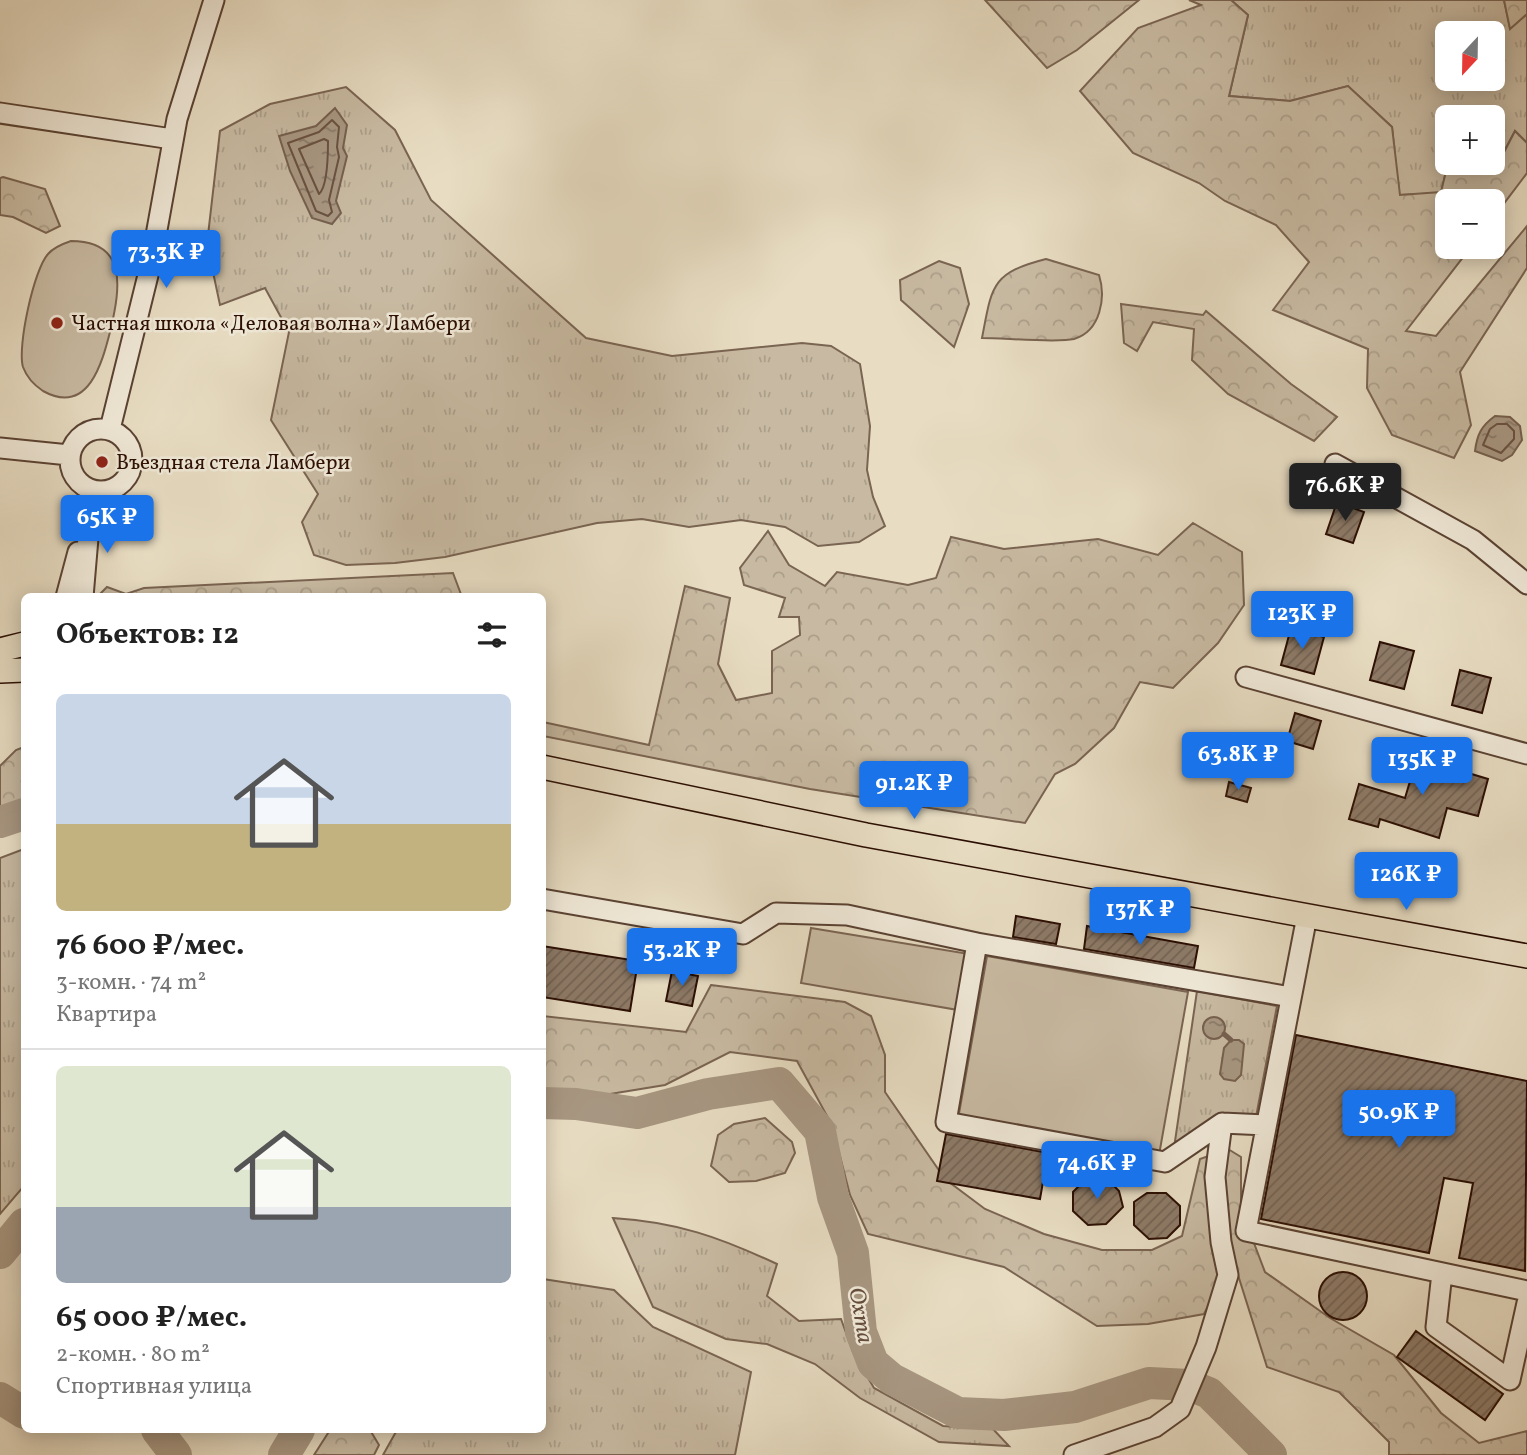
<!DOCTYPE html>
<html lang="ru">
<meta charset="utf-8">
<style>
:root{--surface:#fff;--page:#f2f2f2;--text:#222;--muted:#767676;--line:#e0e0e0;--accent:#1a73e8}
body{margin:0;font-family:Vollkorn,serif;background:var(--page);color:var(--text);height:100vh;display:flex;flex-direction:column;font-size:26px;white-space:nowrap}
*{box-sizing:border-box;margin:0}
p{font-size:23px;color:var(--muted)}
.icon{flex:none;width:38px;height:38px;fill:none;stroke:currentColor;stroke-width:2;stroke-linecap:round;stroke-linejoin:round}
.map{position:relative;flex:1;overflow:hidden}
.drawer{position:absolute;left:21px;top:593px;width:525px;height:840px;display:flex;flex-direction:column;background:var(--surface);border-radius:10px;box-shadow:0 4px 18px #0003}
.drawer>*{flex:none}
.needle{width:46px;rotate:202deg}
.controls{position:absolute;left:1435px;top:21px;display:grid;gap:14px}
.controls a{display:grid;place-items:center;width:70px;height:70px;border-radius:10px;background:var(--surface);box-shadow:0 4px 18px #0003;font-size:35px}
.price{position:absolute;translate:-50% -60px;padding:0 16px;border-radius:7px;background:var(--accent);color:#fff;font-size:23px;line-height:46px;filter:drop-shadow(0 2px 4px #0008)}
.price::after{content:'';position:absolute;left:50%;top:42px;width:21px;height:16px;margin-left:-10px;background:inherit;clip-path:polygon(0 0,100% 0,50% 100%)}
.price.selected{background:#222;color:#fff}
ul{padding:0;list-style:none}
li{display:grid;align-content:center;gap:14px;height:371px;padding:0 35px}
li+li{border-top:2px solid var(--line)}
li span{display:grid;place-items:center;height:217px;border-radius:10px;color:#555}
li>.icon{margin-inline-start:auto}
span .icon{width:126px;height:126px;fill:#fffc;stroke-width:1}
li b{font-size:30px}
h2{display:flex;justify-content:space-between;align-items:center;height:84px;padding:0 35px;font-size:30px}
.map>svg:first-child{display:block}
</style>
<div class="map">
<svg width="1527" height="1455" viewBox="0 0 1527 1455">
<defs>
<pattern id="grass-tufts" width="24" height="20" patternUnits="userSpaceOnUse" patternTransform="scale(1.75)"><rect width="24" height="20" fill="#c8baa2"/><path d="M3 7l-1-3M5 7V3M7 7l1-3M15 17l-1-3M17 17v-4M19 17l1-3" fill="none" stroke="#ac9f8a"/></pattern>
<pattern id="forest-crowns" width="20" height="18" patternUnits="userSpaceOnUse" patternTransform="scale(1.75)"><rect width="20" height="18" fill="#c8baa2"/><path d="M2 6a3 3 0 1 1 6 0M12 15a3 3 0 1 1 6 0" fill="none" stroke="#ac9f8a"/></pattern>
<pattern id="water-ripples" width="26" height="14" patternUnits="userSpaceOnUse" patternTransform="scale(1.75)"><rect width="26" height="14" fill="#a89782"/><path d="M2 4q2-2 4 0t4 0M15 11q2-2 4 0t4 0" fill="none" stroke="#897a68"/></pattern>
<pattern id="building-hatch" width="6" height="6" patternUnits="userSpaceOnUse" patternTransform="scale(1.75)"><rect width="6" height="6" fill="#8d7a67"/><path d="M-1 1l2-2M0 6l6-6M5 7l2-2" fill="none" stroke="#736253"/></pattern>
</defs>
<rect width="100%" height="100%" fill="#e8ddc3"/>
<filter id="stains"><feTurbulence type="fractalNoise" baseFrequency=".00286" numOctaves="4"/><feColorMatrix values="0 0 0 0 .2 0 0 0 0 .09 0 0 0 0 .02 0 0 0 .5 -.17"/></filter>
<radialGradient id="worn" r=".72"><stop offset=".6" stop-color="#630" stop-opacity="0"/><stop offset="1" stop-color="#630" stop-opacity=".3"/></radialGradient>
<path fill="url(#grass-tufts)" stroke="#7a6452" stroke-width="2" fill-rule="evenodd" d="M1231,0H1504L1510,28L1527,14V143L1515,131L1499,161L1493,149V117H1447L1448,163L1441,193L1399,195L1392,127L1348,86L1290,101L1229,96L1248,15ZM1447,33H1493V79H1447Z
M346,87L395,130L431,200L586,338L672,356L802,343L831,346L860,364L870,426L867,470L873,497L885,526L859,542L818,546L785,527L741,520L689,527L642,519L597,523L445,557L395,563L346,565L314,555L302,522L318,494L271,420L289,332L265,288L220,305L207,244L220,131L270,104Z
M24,849V1186L0,1214V858Z
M1197,991L1277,1006L1256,1117L1174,1148Z
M613,1218C677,1222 719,1237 777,1264L767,1296L799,1321L841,1319L853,1352L874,1388L943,1426L993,1429L1009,1446L939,1442L860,1398L815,1364L767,1344L726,1339L653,1307Z
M543,1279L614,1290L653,1327L751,1372L735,1455H383L397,1430H542Z"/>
<path fill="url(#forest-crowns)" stroke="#7a6452" stroke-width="2" d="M985,0H1139L1077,50L1047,68Z
M1189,0H1231L1248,15L1229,96L1290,101L1348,86L1392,127L1400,195L1441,192L1448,163H1493V149L1500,160L1515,131L1527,143V173L1493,218V201H1447V247H1471L1406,331L1436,336L1527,226V268L1460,372L1471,425L1454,458L1392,435L1367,388L1368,349L1273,310L1309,262L1276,225L1225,201L1199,183L1133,153L1080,91L1138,28L1201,5Z
M1504,0H1527V14L1510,29Z
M3,177L45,189L60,226L46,233L13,217L0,215V178Z
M1046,259L1099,275C1106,297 1101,331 1074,339C1057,343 1003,338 982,338C992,286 991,273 1046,259Z
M939,261L960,268L969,304L954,347L901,300L900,280Z
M1121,304L1203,315L1206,311L1291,384L1337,417L1314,441L1228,394L1192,360L1194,329L1153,322L1137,351L1124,343Z
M1193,523L1242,552L1244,605L1218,643L1173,688L1140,682L1114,728L1075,764L1055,774L1025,823L810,789L543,736V722L649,745L685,586L730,598L718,664L736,700L772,693V651L800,635L799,617H779L785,598L744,585L740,568L768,531L789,565L825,586L837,572L908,585L936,578L951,537L1004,549L1098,539L1158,555Z
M453,573L462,597H97L107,587L126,594L144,588Z
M24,747V804L0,811V766L16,750Z
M711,985L845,1002L871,1016L885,1055V1092L945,1179L985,1209L1044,1234L1102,1250H1152L1182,1236L1200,1159L1228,1149L1241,1157V1209L1265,1272L1330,1318L1394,1355L1441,1413L1479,1443L1527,1431V1455H1389V1442L1339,1392L1267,1367L1215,1202L1221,1281L1204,1314L1148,1324L1097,1326L1004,1267L868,1234L850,1195L832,1125L797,1061L730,1052L665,1085L604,1095H543V1016L686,1032Z
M765,1118L792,1142L795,1153L785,1173L756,1181L729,1182L711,1166L718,1135L734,1124Z
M330,1430H370L379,1445L374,1455H314Z"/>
<path fill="#c8baa2" stroke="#7a6452" stroke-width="2" d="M71,241C128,241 120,288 111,328C103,359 90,417 43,391C34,385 27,378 23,367C17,347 34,269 48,254C54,247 62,244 71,241Z
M811,928L969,954L958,1010L801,983Z
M987,956L1188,992L1159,1155L958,1119Z"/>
<path fill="url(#water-ripples)" stroke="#76604f" stroke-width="2" d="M335,108L347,125L343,148L347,156L336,201L341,213L332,224L312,218L290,171L279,136L316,126Z
M1495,416L1510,417L1520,426L1522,440L1512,455L1502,461L1475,451C1477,435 1481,426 1495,416Z
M1203 1028a11 11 0 1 1 22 0a11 11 0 1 1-22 0Z
M1231,1040H1239L1244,1044L1241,1075L1235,1081L1224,1079L1220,1074L1224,1048Z"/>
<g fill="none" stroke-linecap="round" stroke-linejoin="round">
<path stroke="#6a5242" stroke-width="2" d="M332,120L339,127L337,147L339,157L329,200L332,212L328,216L316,211L288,143L319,132Z
M324,139L328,141C328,154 328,186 319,194L299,149Z
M1497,424H1507L1514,431V439L1501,453L1483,445L1490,429Z"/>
<path stroke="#76604f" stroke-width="5" d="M1224,1034L1231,1040"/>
<path stroke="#a89782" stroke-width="32" d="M0,822L24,814
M542,1103L576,1104L637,1113L708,1094L779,1083L820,1131L833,1197L853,1253L861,1332L873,1363L892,1379L958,1413L1004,1415L1075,1407L1149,1383L1189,1385L1209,1393L1271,1455
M0,1253L24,1224
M0,1398L24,1413
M157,1430L176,1455
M284,1455L299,1430"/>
</g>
<path fill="url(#building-hatch)" stroke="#2b0e03" stroke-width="2" d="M1337,502L1364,512L1353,543L1326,534Z
M1291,628L1324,637L1314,674L1281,665Z
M1380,642L1414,651L1404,689L1370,680Z
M1460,670L1491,678L1482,713L1452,705Z
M1295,713L1321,721L1313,749L1287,741Z
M1422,741L1437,745L1432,762L1488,779L1478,816L1447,808L1439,838L1380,819L1378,827L1349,819L1359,784L1405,798Z
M1229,782L1251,788L1247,802L1226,796Z
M1016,916L1060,924L1056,944L1013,937Z
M1087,926L1198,946L1194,968L1084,949Z
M542,946L638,961L630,1011L542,997Z
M672,971L698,976L692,1006L666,1001Z
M1296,1035L1527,1081L1525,1271L1459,1258L1473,1183L1444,1178L1429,1253L1261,1219Z
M946,1134L1048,1153L1040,1199L937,1181Z
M1087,1178H1106L1119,1191L1123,1207L1106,1224L1088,1225L1073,1211V1192Z
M1147,1193H1166L1180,1206V1225L1167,1238L1149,1239L1134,1225V1202Z
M1319 1296a24 24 0 1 1 48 0a24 24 0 1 1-48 0Z
M1416,1331L1503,1394L1485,1420L1397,1357Z"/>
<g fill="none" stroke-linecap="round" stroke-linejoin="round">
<defs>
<path id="minor" d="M0,113L172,139
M70 460a31 31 0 1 1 62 0a31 31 0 1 1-62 0Z
M110,429L151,263L177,119L214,0
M0,448L69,455
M1335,464L1473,540L1527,584
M66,597L78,552
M83,597L92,491
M1246,677L1527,754
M542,899L743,934L776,913L847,915L977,943
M1307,916L1246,1231L1527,1291
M1266,1125L1222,1123L1165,1162L946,1122L977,943L1291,997
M1442,1273L1436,1327L1510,1380L1527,1303
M1074,1455L1155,1427L1180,1409L1206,1347L1228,1275L1221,1242L1215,1177L1222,1123"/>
<path id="major" d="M0,650L24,644
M0,671L24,670
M542,767L866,835L1527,956"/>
</defs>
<use href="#minor" stroke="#5a4233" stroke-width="23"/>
<use href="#major" stroke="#2b0e03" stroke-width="26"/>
<use href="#minor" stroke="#f0e9d8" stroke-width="19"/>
<use href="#major" stroke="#e8ddc3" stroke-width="23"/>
</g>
<g fill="#8f2418" stroke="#f0e9d8" stroke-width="2.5">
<circle cx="57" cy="323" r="7"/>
<circle cx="102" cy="462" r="7"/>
</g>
<g text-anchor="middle" stroke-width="5" stroke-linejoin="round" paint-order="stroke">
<g font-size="21" fill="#2b0e03" stroke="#f0e9d8" text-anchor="start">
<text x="71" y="330">Частная школа «Деловая волна» Ламбери</text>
<text x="116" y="469">Въездная стела Ламбери</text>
</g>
<g font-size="23" font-style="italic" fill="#634c3c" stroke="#f0e9d8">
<text transform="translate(862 1315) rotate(80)" y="8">Охта</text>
</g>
</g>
<rect width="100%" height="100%" filter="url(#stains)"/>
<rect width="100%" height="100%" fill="url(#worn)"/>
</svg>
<div class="controls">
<a><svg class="needle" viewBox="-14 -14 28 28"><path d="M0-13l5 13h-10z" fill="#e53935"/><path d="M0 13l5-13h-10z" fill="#767676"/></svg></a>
<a>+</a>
<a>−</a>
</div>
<b class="price" style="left:166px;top:290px">73.3K ₽</b>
<b class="price selected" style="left:1345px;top:523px">76.6K ₽</b>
<b class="price" style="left:107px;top:555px">65K ₽</b>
<b class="price" style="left:1302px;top:651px">123K ₽</b>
<b class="price" style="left:1238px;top:792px">63.8K ₽</b>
<b class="price" style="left:1422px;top:797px">135K ₽</b>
<b class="price" style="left:914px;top:821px">91.2K ₽</b>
<b class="price" style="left:1406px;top:912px">126K ₽</b>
<b class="price" style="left:1140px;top:947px">137K ₽</b>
<b class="price" style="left:682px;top:988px">53.2K ₽</b>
<b class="price" style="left:1399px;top:1150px">50.9K ₽</b>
<b class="price" style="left:1097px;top:1201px">74.6K ₽</b>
<section class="drawer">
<h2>Объектов: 12<svg class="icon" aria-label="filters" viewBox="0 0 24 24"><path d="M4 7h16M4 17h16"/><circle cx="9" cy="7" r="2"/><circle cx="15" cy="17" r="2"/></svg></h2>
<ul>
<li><span style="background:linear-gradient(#c9d6e8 60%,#c2b280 0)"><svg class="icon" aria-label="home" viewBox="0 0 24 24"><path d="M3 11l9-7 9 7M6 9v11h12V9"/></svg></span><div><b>76 600 ₽/мес.</b><p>3-комн. · 74 m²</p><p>Квартира</p></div></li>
<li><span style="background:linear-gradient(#dfe7d0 65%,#9aa5b1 0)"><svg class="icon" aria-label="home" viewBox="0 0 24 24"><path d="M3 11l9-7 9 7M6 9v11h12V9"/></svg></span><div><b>65 000 ₽/мес.</b><p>2-комн. · 80 m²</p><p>Спортивная улица</p></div></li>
</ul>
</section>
</div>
